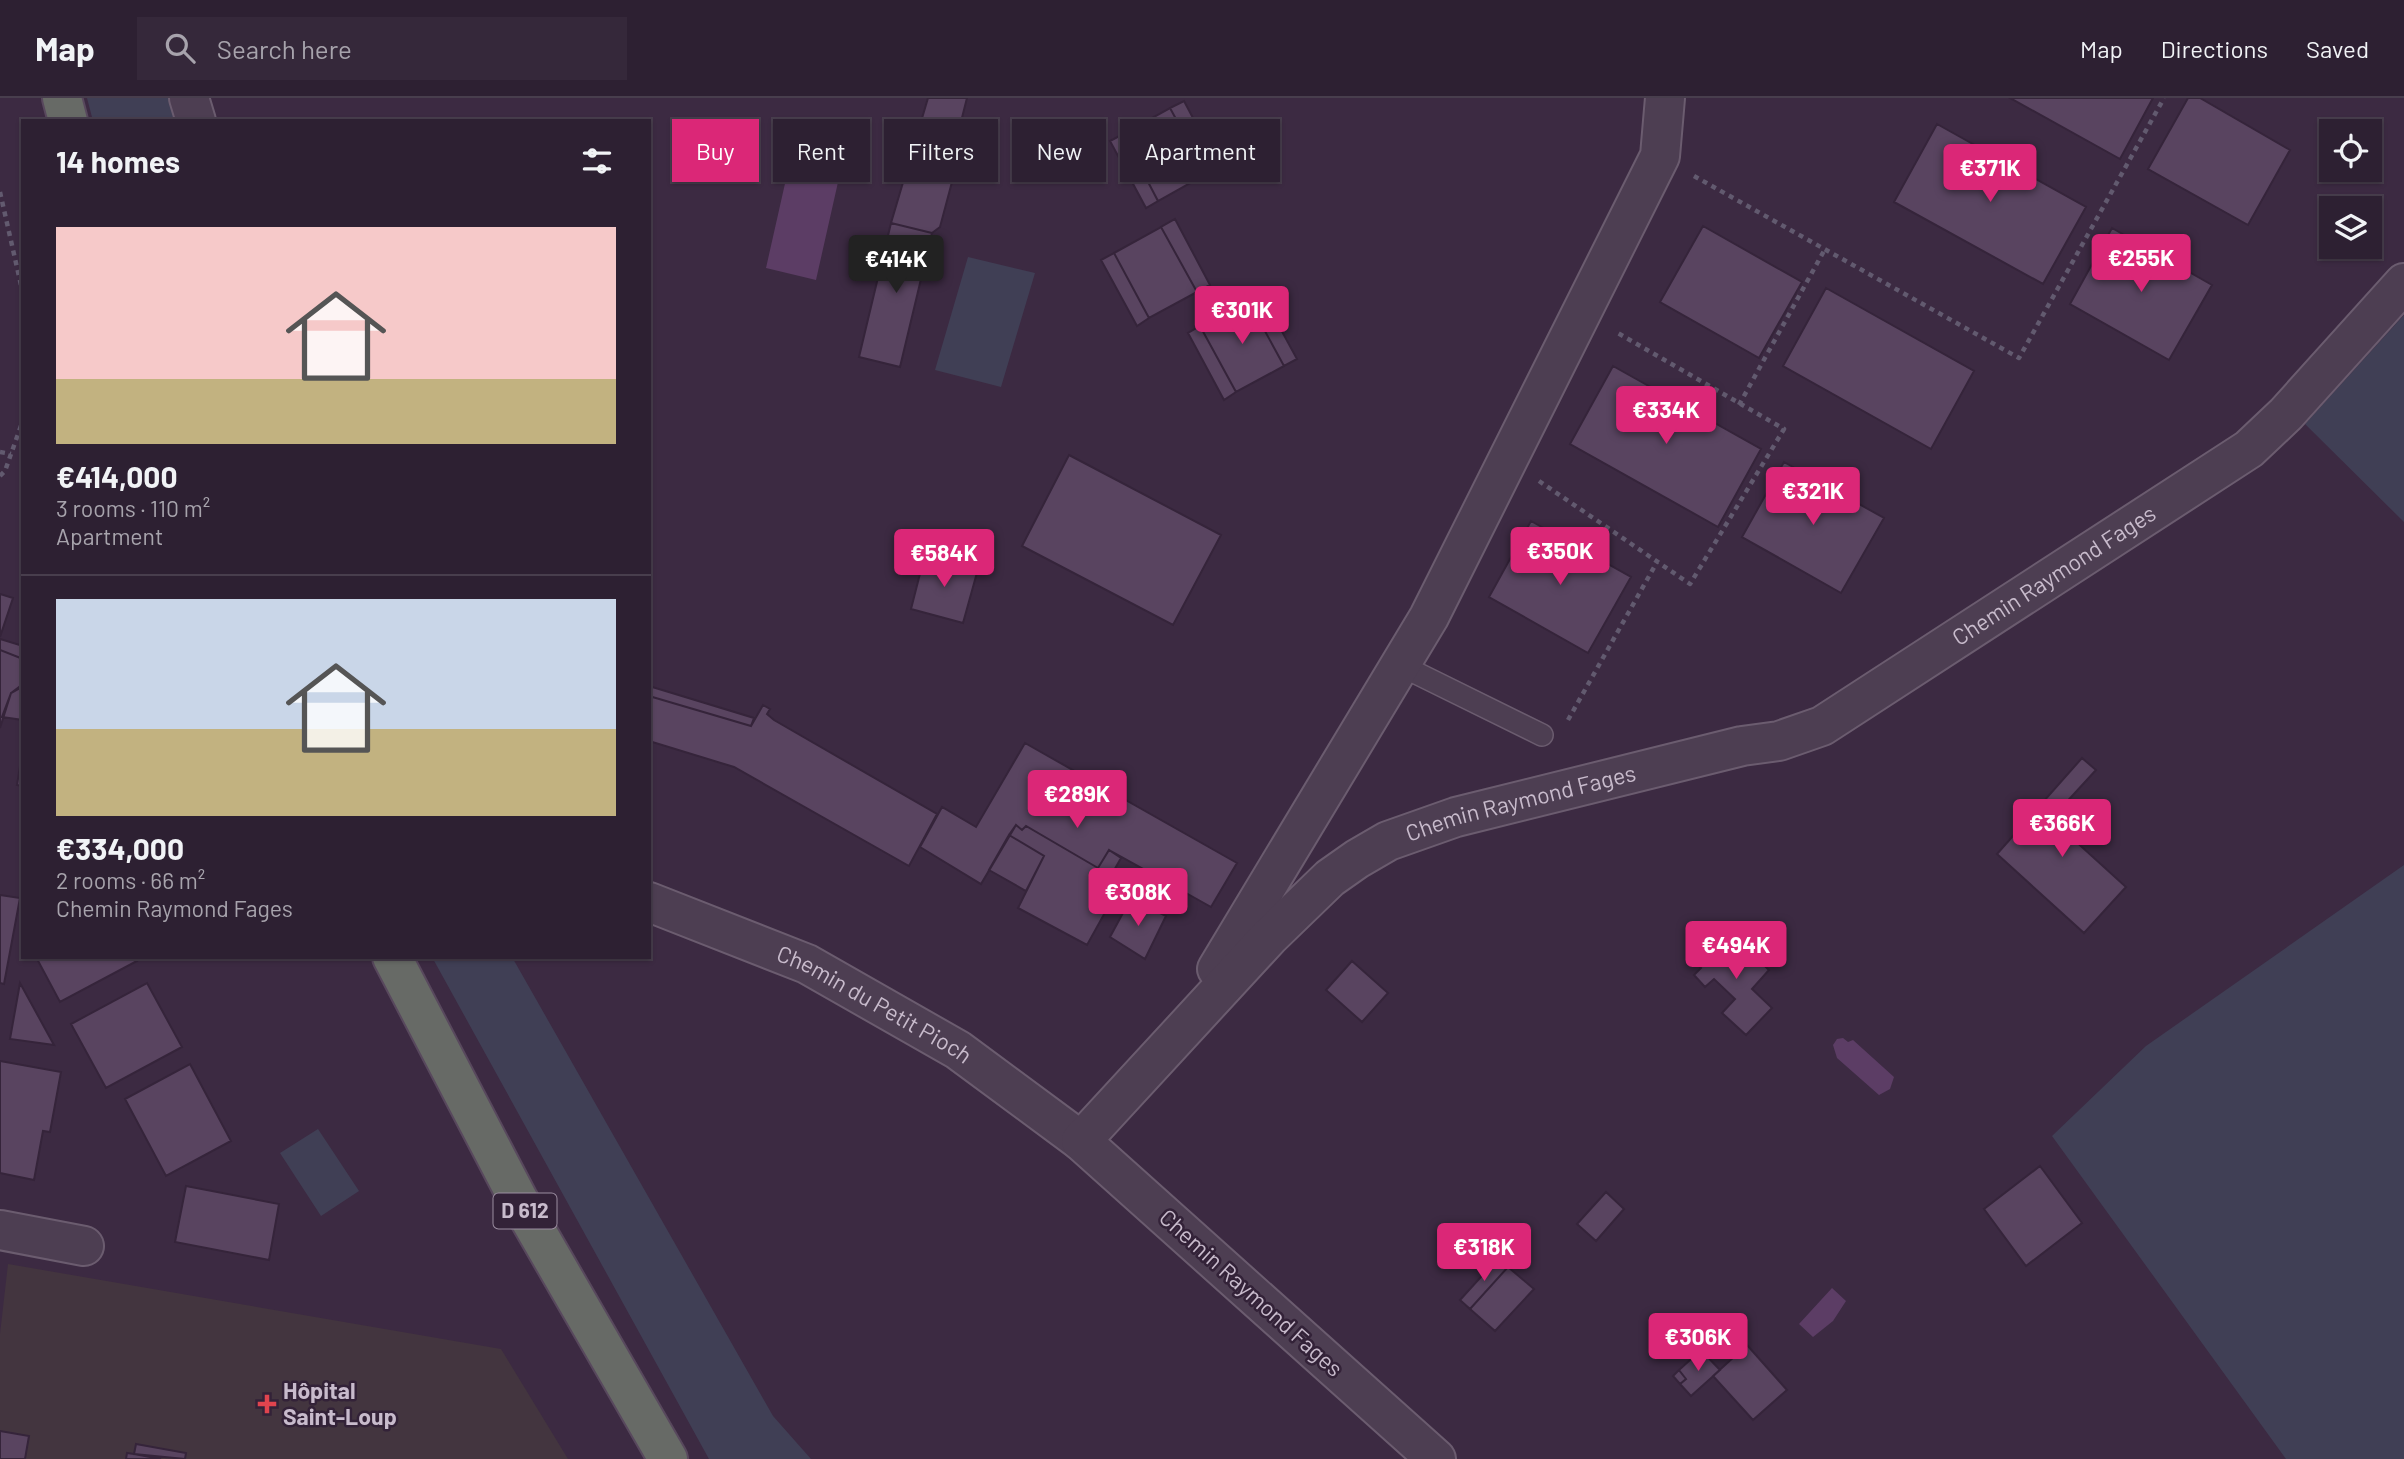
<!DOCTYPE html>
<meta charset="utf-8">
<style>
:root{--surface:#2d2032;--page:#35283a;--text:#f1f3f6;--muted:#a7a3ac;--line:#483e4d;--accent:#db2777}
body{margin:0;font-family:Barlow,sans-serif;background:var(--page);color:var(--text);height:100vh;display:flex;flex-direction:column;font-size:26px;white-space:nowrap}
*{box-sizing:border-box;margin:0}
p{font-size:23px;color:var(--muted)}
.icon{flex:none;width:38px;height:38px;fill:none;stroke:currentColor;stroke-width:2;stroke-linecap:round;stroke-linejoin:round}
.map{position:relative;flex:1;overflow:hidden}
.details{position:absolute;left:21px;top:21px;width:630px;height:840px;display:flex;flex-direction:column;background:var(--surface);border-radius:0px;box-shadow:0 2px 5px #0004,0 0 0 2px var(--line)}
.details>*{flex:none}
.hud{position:absolute;left:672px;top:21px;width:665px;height:63px;display:flex;gap:14px}
.controls{position:absolute;left:2319px;top:21px;display:grid;gap:14px}
.controls a{display:grid;place-items:center;width:63px;height:63px;border-radius:0px;background:var(--surface);box-shadow:0 2px 5px #0004,0 0 0 2px var(--line);font-size:35px}
.price{position:absolute;translate:-50% -60px;padding:0 16px;border-radius:7px;background:var(--accent);color:#fff;font-size:23px;line-height:46px;filter:drop-shadow(0 2px 4px #0008)}
.price::after{content:'';position:absolute;left:50%;top:42px;width:21px;height:16px;margin-left:-10px;background:inherit;clip-path:polygon(0 0,100% 0,50% 100%)}
.price.active{background:#222;color:#fff}
ul{padding:0;list-style:none}
li{display:grid;align-content:center;gap:14px;height:371px;padding:0 35px}
li+li{border-top:2px solid var(--line)}
li span{display:grid;place-items:center;height:217px;border-radius:0px;color:#555}
li>.icon{margin-inline-start:auto}
span .icon{width:126px;height:126px;fill:#fffc;stroke-width:1}
li b{font-size:30px}
h2{display:flex;justify-content:space-between;align-items:center;height:84px;padding:0 35px;font-size:30px}
.tag{padding:0 24px;border-radius:0px;background:var(--surface);box-shadow:0 2px 5px #0004,0 0 0 2px var(--line);font-size:24px;line-height:63px}
.tag.active{background:var(--accent);color:#fff}
header{display:flex;align-items:center;gap:42px;box-sizing:border-box;height:98px;padding:0 35px;background:var(--surface);border-bottom:2px solid var(--line)}
header strong{font-size:33px}
nav{display:flex;gap:38px;margin-inline-start:auto;font-size:24px}
.search{width:490px;height:63px;background:var(--page);display:flex;align-items:center;gap:18px;box-sizing:border-box;padding:0 24px;border-radius:0px;color:var(--muted);font-size:26px}
.map>svg:first-child{display:block}
</style>
<header>
<strong>Map</strong>
<div class="search"><svg class="icon" aria-label="search" viewBox="0 0 24 24"><circle cx="10" cy="10" r="6"/><path d="M15 15l6 6"/></svg>Search here</div>
<nav><a>Map</a><a>Directions</a><a>Saved</a></nav>
</header>
<div class="map">
<svg width="2404" height="1361" viewBox="0 0 2404 1361">
<rect width="100%" height="100%" fill="#3c2a42"/>
<path fill="#43353f" d="M8,1166L501,1251L568,1361H0V1236Z"/>
<path fill="#403f55" d="M87,0H178L185,23H93Z
M968,159L1035,175L1001,289L935,272Z
M2404,217V424L2305,326Z
M2404,767V1361H2286L2052,1038L2146,948Z
M432,859H512L773,1318L811,1361H709Z
M318,1031L359,1093L321,1118L280,1055Z"/>
<path fill="#5c3d65" d="M793,50L843,62L816,182L766,170Z
M1843,940L1848,944L1853,942L1894,979L1890,991L1879,997L1837,960L1833,947L1837,941Z
M1832,1190L1846,1203L1833,1223L1813,1239L1799,1226Z"/>
<path fill="#594460" stroke="#35243a" stroke-width="2" d="M928,0H967L950,67L956,69L940,129L932,135L891,125Z
M2010,0H2153L2120,61Z
M2188,0H2200L2290,52L2248,127L2148,71Z
M1184,3L1219,69L1206,76L1170,10Z
M1170,10L1206,76L1158,103L1123,36Z
M1937,26L2086,109L2043,186L1894,104Z
M1123,36L1158,103L1146,110L1110,43Z
M1175,121L1210,187L1197,194L1161,129Z
M891,125L932,135L900,269L859,259Z
M1703,128L1802,184L1759,260L1660,204Z
M1161,129L1197,194L1149,220L1114,155Z
M2112,130L2212,187L2169,262L2070,206Z
M1114,155L1149,220L1137,228L1101,162Z
M1826,190L1974,273L1931,351L1783,268Z
M1261,195L1297,261L1284,268L1248,202Z
M1248,202L1284,268L1236,294L1200,228Z
M1200,228L1236,294L1224,302L1188,235Z
M1613,268L1761,351L1718,429L1570,346Z
M1069,357L1221,437L1173,527L1022,448Z
M1784,364L1884,420L1841,495L1742,439Z
M1531,423L1631,479L1588,555L1489,499Z
M925,456L978,471L963,525L911,511Z
M0,496L13,500L0,539Z
M0,541L23,548V561L0,552Z
M0,552L23,561L22,589L11,595L0,630Z
M23,586V622L2,619L11,595Z
M649,588L754,620L751,628L649,598Z
M649,598L751,628L763,607L770,611L767,616L774,622L937,716L909,768L734,669L649,643Z
M1025,645L1237,765L1211,809L1161,781L1155,791L1138,780L1143,771L1109,752L1098,770L1026,728L1022,732L1016,727L981,786L920,749L942,709L976,729Z
M22,656H23V688L17,687Z
M2082,660L2096,672L2051,721L2126,789L2084,835L1997,756Z
M1016,727L1022,732L1026,728L1098,770L1109,752L1121,760L1095,806L1107,811L1087,847L1018,810L1044,758L1009,737Z
M1009,737L1044,758L1026,793L989,772Z
M0,797L20,800L4,886L0,885Z
M1131,800L1166,818L1145,861L1110,839Z
M1729,834L1769,872L1752,891L1772,910L1746,937L1722,915L1735,901L1714,881L1705,889L1694,877L1701,870L1698,867Z
M36,859H135L137,863L60,904Z
M1352,863L1388,895L1362,924L1326,892Z
M20,885L54,947L10,941Z
M147,885L182,949L106,990L71,926Z
M0,963L61,974L50,1034L43,1033L34,1082L0,1075Z
M190,966L231,1043L166,1078L125,1001Z
M2040,1068L2082,1125L2026,1168L1984,1111Z
M186,1088L279,1106L269,1162L175,1144Z
M1606,1094L1624,1111L1596,1143L1577,1126Z
M1499,1159L1508,1169L1470,1211L1460,1202Z
M1508,1169L1534,1191L1495,1233L1470,1211Z
M1747,1247L1787,1292L1753,1322L1713,1278Z
M1701,1252L1720,1272L1691,1298L1680,1286L1686,1281L1679,1272Z
M1679,1272L1686,1281L1680,1286L1673,1278Z
M0,1333L29,1338L25,1361H0Z
M136,1346L186,1355L185,1361L134,1356Z
M127,1355L134,1356L161,1361H126Z"/>
<g fill="none" stroke-linecap="round" stroke-linejoin="round">
<defs>
<path id="service" d="M1400,567L1542,637"/>
<g id="minor">
<path d="M189,0L196,23"/>
<path id="s1" d="M649,804L807,866L958,952L1081,1043"/>
<path d="M1217,871L1429,519L1660,58L1665,0"/>
<path d="M0,1132L84,1148"/>
<path id="s2" d="M1436,1361L1081,1043L1269,839L1330,780L1357,761L1388,743L1456,719L1742,648L1779,643L1822,628L2249,351L2286,316L2404,185"/>
</g>
<path id="trunk" d="M62,0L68,23
M392,859L518,1101L668,1361"/>
</defs>
<use href="#service" stroke="#6b5c6f" stroke-width="24"/>
<use href="#minor" stroke="#6b5c6f" stroke-width="42"/>
<use href="#trunk" stroke="#58485d" stroke-width="42"/>
<path stroke="#625a6f" stroke-width="4.5" stroke-dasharray="5 5" stroke-linecap="butt" d="M1694,78L2019,260L2164,0
M0,94L23,196
M1739,307L1825,151
M0,354L11,356
M0,378L5,373L23,322
M1539,383L1690,486L1784,331L1616,234
M1568,622L1657,464"/>
<use href="#service" stroke="#4d3e52" stroke-width="21"/>
<use href="#minor" stroke="#4d3e52" stroke-width="38"/>
<use href="#trunk" stroke="#676a66" stroke-width="38"/>
</g>
<path fill="#e0444e" stroke="#332238" stroke-width="2.5" d="M263.5 1295.5h7v7h7v7h-7v7h-7v-7h-7v-7h7z"/>
<g text-anchor="middle" stroke-width="5" stroke-linejoin="round" paint-order="stroke">
<rect fill="#332238" stroke="#9b8da0" stroke-width="2" x="493.5" y="1095.5" width="63" height="35" rx="5"/>
<g font-size="21" font-weight="bold" fill="#c8bbcc">
<text x="525" y="1120">D 612</text>
</g>
<g font-size="23" fill="#c8bbcc" stroke="#332238">
<text dy="8" stroke="none"><textPath href="#s2" startOffset="1634">Chemin Raymond Fages</textPath></text>
<text dy="8" stroke="none"><textPath href="#s2" startOffset="1046">Chemin Raymond Fages</textPath></text>
<text dy="8" stroke="none"><textPath href="#s1" startOffset="248">Chemin du Petit Pioch</textPath></text>
<text transform="translate(1251 1195) rotate(42)" y="8">Chemin Raymond Fages</text>
</g>
<g font-size="23" font-weight="bold" fill="#c8bbcc" stroke="#332238" text-anchor="start">
<text x="283" y="1301">Hôpital<tspan x="283" dy="26">Saint-Loup</tspan></text>
</g>
</g>
</svg>
<div class="controls">
<a><svg class="icon" aria-label="locate" viewBox="0 0 24 24"><circle cx="12" cy="12" r="6"/><path d="M12 2v4M12 18v4M2 12h4M18 12h4"/></svg></a>
<a><svg class="icon" aria-label="layers" viewBox="0 0 24 24"><path d="M12 4l9 5-9 5-9-5zM3 14l9 5 9-5"/></svg></a>
</div>
<b class="price" style="left:1990px;top:106px">€371K</b>
<b class="price" style="left:2141px;top:196px">€255K</b>
<b class="price active" style="left:896px;top:197px">€414K</b>
<b class="price" style="left:1242px;top:248px">€301K</b>
<b class="price" style="left:1666px;top:348px">€334K</b>
<b class="price" style="left:1813px;top:429px">€321K</b>
<b class="price" style="left:1560px;top:489px">€350K</b>
<b class="price" style="left:944px;top:491px">€584K</b>
<b class="price" style="left:1077px;top:732px">€289K</b>
<b class="price" style="left:2062px;top:761px">€366K</b>
<b class="price" style="left:1138px;top:830px">€308K</b>
<b class="price" style="left:1736px;top:883px">€494K</b>
<b class="price" style="left:1484px;top:1185px">€318K</b>
<b class="price" style="left:1698px;top:1275px">€306K</b>
<div class="hud">
<a class="tag active">Buy</a>
<a class="tag">Rent</a>
<a class="tag">Filters</a>
<a class="tag">New</a>
<a class="tag">Apartment</a>
</div>
<section class="details">
<h2>14 homes<svg class="icon" aria-label="filters" viewBox="0 0 24 24"><path d="M4 7h16M4 17h16"/><circle cx="9" cy="7" r="2"/><circle cx="15" cy="17" r="2"/></svg></h2>
<ul>
<li><span style="background:linear-gradient(#f6c9c9 70%,#c2b280 0)"><svg class="icon" aria-label="home" viewBox="0 0 24 24"><path d="M3 11l9-7 9 7M6 9v11h12V9"/></svg></span><div><b>€414,000</b><p>3 rooms · 110 m²</p><p>Apartment</p></div></li>
<li><span style="background:linear-gradient(#c9d6e8 60%,#c2b280 0)"><svg class="icon" aria-label="home" viewBox="0 0 24 24"><path d="M3 11l9-7 9 7M6 9v11h12V9"/></svg></span><div><b>€334,000</b><p>2 rooms · 66 m²</p><p>Chemin Raymond Fages</p></div></li>
</ul>
</section>
</div>
